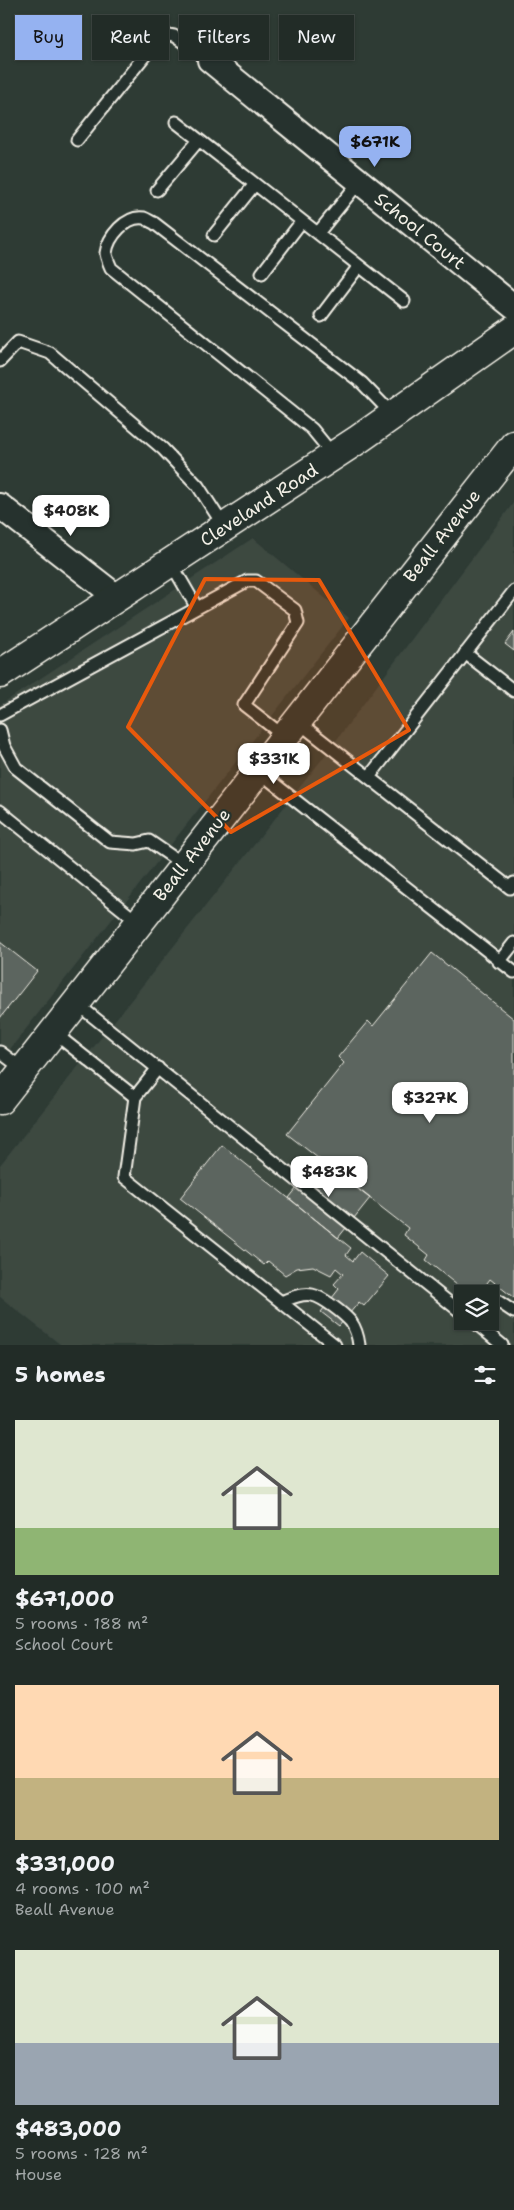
<!DOCTYPE html>
<meta charset="utf-8">
<style>
:root{--surface:#222c27;--page:#2a342f;--text:#f1f3f6;--muted:#a2a7a7;--line:#3f4844;--accent:#95b2f1}
body{margin:0;font-family:"Shantell Sans",sans-serif;background:var(--page);color:var(--text);height:100vh;display:flex;flex-direction:column;font-size:19px;white-space:nowrap}
*{box-sizing:border-box;margin:0}
p{font-size:16px;color:var(--muted)}
.icon{flex:none;width:28px;height:28px;fill:none;stroke:currentColor;stroke-width:2;stroke-linecap:round;stroke-linejoin:round}
.map{position:relative;height:1345px;overflow:hidden}
.panel{display:flex;flex-direction:column;background:var(--surface);flex:1}
.panel>*{flex:none}
.guide{position:absolute;left:15px;top:15px;width:485px;height:45px;display:flex;gap:10px}
.tools{position:absolute;left:454px;top:1285px;display:grid;gap:10px}
.tools a{display:grid;place-items:center;width:45px;height:45px;border-radius:0px;background:var(--surface);box-shadow:0 1px 4px #0004,0 0 0 1px var(--line);font-size:25px}
.price{position:absolute;translate:-50% -42px;padding:0 11px;border-radius:10px;background:#fff;color:#222;font-size:16px;line-height:32px;filter:drop-shadow(0 1px 2px #0008)}
.price::after{content:'';position:absolute;left:50%;top:30px;width:15px;height:11px;margin-left:-8px;background:inherit;clip-path:polygon(0 0,100% 0,50% 100%)}
.price.active{background:var(--accent);color:#111}
ul{padding:0;list-style:none}
li{display:grid;align-content:center;gap:10px;height:265px;padding:0 15px}
li span{display:grid;place-items:center;height:155px;border-radius:0px;color:#555}
li>.icon{margin-inline-start:auto}
span .icon{width:90px;height:90px;fill:#fffc;stroke-width:1}
li b{font-size:21px}
h2{display:flex;justify-content:space-between;align-items:center;height:60px;padding:0 15px;font-size:21px}
.chip{padding:0 18px;border-radius:0px;background:var(--surface);box-shadow:0 1px 4px #0004,0 0 0 1px var(--line);font-size:18px;line-height:45px}
.chip.active{background:var(--accent);color:#111}
.map>svg:first-child{display:block}
</style>
<div class="map">
<svg width="514" height="1345" viewBox="0 0 514 1345">
<rect width="100%" height="100%" fill="#2e3b34"/>
<filter id="ink" filterUnits="userSpaceOnUse"><feTurbulence type="fractalNoise" baseFrequency=".02" numOctaves="2"/><feDisplacementMap in="SourceGraphic" scale="10" xChannelSelector="R" yChannelSelector="G"/><feConvolveMatrix kernelMatrix="1 2 1 2 8 2 1 2 1" color-interpolation-filters="sRGB"/></filter>
<g filter="url(#ink)">
<path fill="#3c4841" fill-rule="evenodd" d="M514,502V1345H61L0,1297V1165L323,758ZM462,1294H490V1321H462Z
M253,538L349,618L0,1062V705Z"/>
<path fill="#5c655e" stroke="#f4f1e8" d="M514,632V651L505,644Z
M0,942L37,971L0,1018Z
M432,953L514,1019V1298L490,1279L479,1294H468L426,1260L429,1255L404,1235L408,1228L287,1134L344,1063L338,1057L368,1021L373,1026Z
M222,1145L351,1248L346,1255L353,1261L360,1252L389,1276L364,1306L359,1302L339,1326L321,1312L339,1289L334,1284L343,1274L336,1268L331,1275L313,1266L297,1268L285,1275L268,1261L264,1265L180,1198Z
M320,1159L370,1198L338,1238L289,1198Z"/>
<g fill="none" stroke-linecap="round" stroke-linejoin="round">
<defs>
<path id="service" d="M176,122L199,140
M77,140L162,34L174,36L210,60
M157,190L199,140L404,301
M318,233L360,181
M214,235L255,184
M262,273L302,221
M321,316L359,266
M0,361L18,342L50,353L163,449L198,486L225,528
M334,456L312,429L111,268C109,263 106,257 106,253C108,237 126,215 144,218C147,219 151,222 154,223L362,383L393,415
M197,608L247,581H256L295,610L298,623L244,705L285,737
M465,653L514,691
M0,715L197,608L171,563
M297,721L510,888L514,883
M0,730L4,746L16,768L110,842L136,844L149,841L184,865
M258,771L514,972
M369,777L514,591
M0,811L139,923
M499,962L514,943
M76,1003L462,1313
M53,1032L135,1097
M0,1052L24,1070
M158,1068L135,1097L124,1177L335,1345
M490,1296L514,1312
M281,1302C291,1298 302,1293 312,1295C323,1297 344,1314 351,1322C356,1329 358,1337 359,1345
M473,1321L502,1345"/>
<path id="minor" d="M210,60L514,307
M0,506L118,598"/>
<path id="tertiary" d="M0,1100L514,445"/>
<path id="primary" d="M0,674L359,439L514,330"/>
</defs>
<use href="#service" stroke="#f4f1e8" stroke-width="15"/>
<use href="#minor" stroke="#f4f1e8" stroke-width="28"/>
<use href="#tertiary" stroke="#f4f1e8" stroke-width="31"/>
<use href="#primary" stroke="#f4f1e8" stroke-width="31"/>
<use href="#service" stroke="#26332d" stroke-width="11"/>
<use href="#minor" stroke="#26332d" stroke-width="24"/>
<use href="#tertiary" stroke="#26332d" stroke-width="28"/>
<use href="#primary" stroke="#26332d" stroke-width="28"/>
</g>
</g>
<path fill="#e8590c" fill-opacity="0.2" stroke="#e8590c" stroke-width="4" stroke-linejoin="round" d="M205,579L319,580L409,730L231,832L128,727Z"/>
<g text-anchor="middle" stroke-width="4.5" stroke-linejoin="round" paint-order="stroke">
<g font-size="18" fill="#f4f1e8" stroke="#26332d">
<text transform="translate(420 231) rotate(39)" y="6">School Court</text>
<text transform="translate(259 505) rotate(-33)" y="6">Cleveland Road</text>
<text transform="translate(442 536) rotate(-52)" y="6">Beall Avenue</text>
<text transform="translate(192 855) rotate(-52)" y="6">Beall Avenue</text>
</g>
</g>
</svg>
<div class="tools">
<a><svg class="icon" aria-label="layers" viewBox="0 0 24 24"><path d="M12 4l9 5-9 5-9-5zM3 14l9 5 9-5"/></svg></a>
</div>
<b class="price active" style="left:375px;top:168px">$671K</b>
<b class="price" style="left:71px;top:537px">$408K</b>
<b class="price" style="left:274px;top:785px">$331K</b>
<b class="price" style="left:430px;top:1124px">$327K</b>
<b class="price" style="left:329px;top:1198px">$483K</b>
<div class="guide">
<a class="chip active">Buy</a>
<a class="chip">Rent</a>
<a class="chip">Filters</a>
<a class="chip">New</a>
</div>
</div>
<section class="panel">
<h2>5 homes<svg class="icon" aria-label="filters" viewBox="0 0 24 24"><path d="M4 7h16M4 17h16"/><circle cx="9" cy="7" r="2"/><circle cx="15" cy="17" r="2"/></svg></h2>
<ul>
<li><span style="background:linear-gradient(#dfe7d0 70%,#8fb573 0)"><svg class="icon" aria-label="home" viewBox="0 0 24 24"><path d="M3 11l9-7 9 7M6 9v11h12V9"/></svg></span><div><b>$671,000</b><p>5 rooms · 188 m²</p><p>School Court</p></div></li>
<li><span style="background:linear-gradient(#ffd9b3 60%,#c2b280 0)"><svg class="icon" aria-label="home" viewBox="0 0 24 24"><path d="M3 11l9-7 9 7M6 9v11h12V9"/></svg></span><div><b>$331,000</b><p>4 rooms · 100 m²</p><p>Beall Avenue</p></div></li>
<li><span style="background:linear-gradient(#dfe7d0 60%,#9aa5b1 0)"><svg class="icon" aria-label="home" viewBox="0 0 24 24"><path d="M3 11l9-7 9 7M6 9v11h12V9"/></svg></span><div><b>$483,000</b><p>5 rooms · 128 m²</p><p>House</p></div></li>
</ul>
</section>
